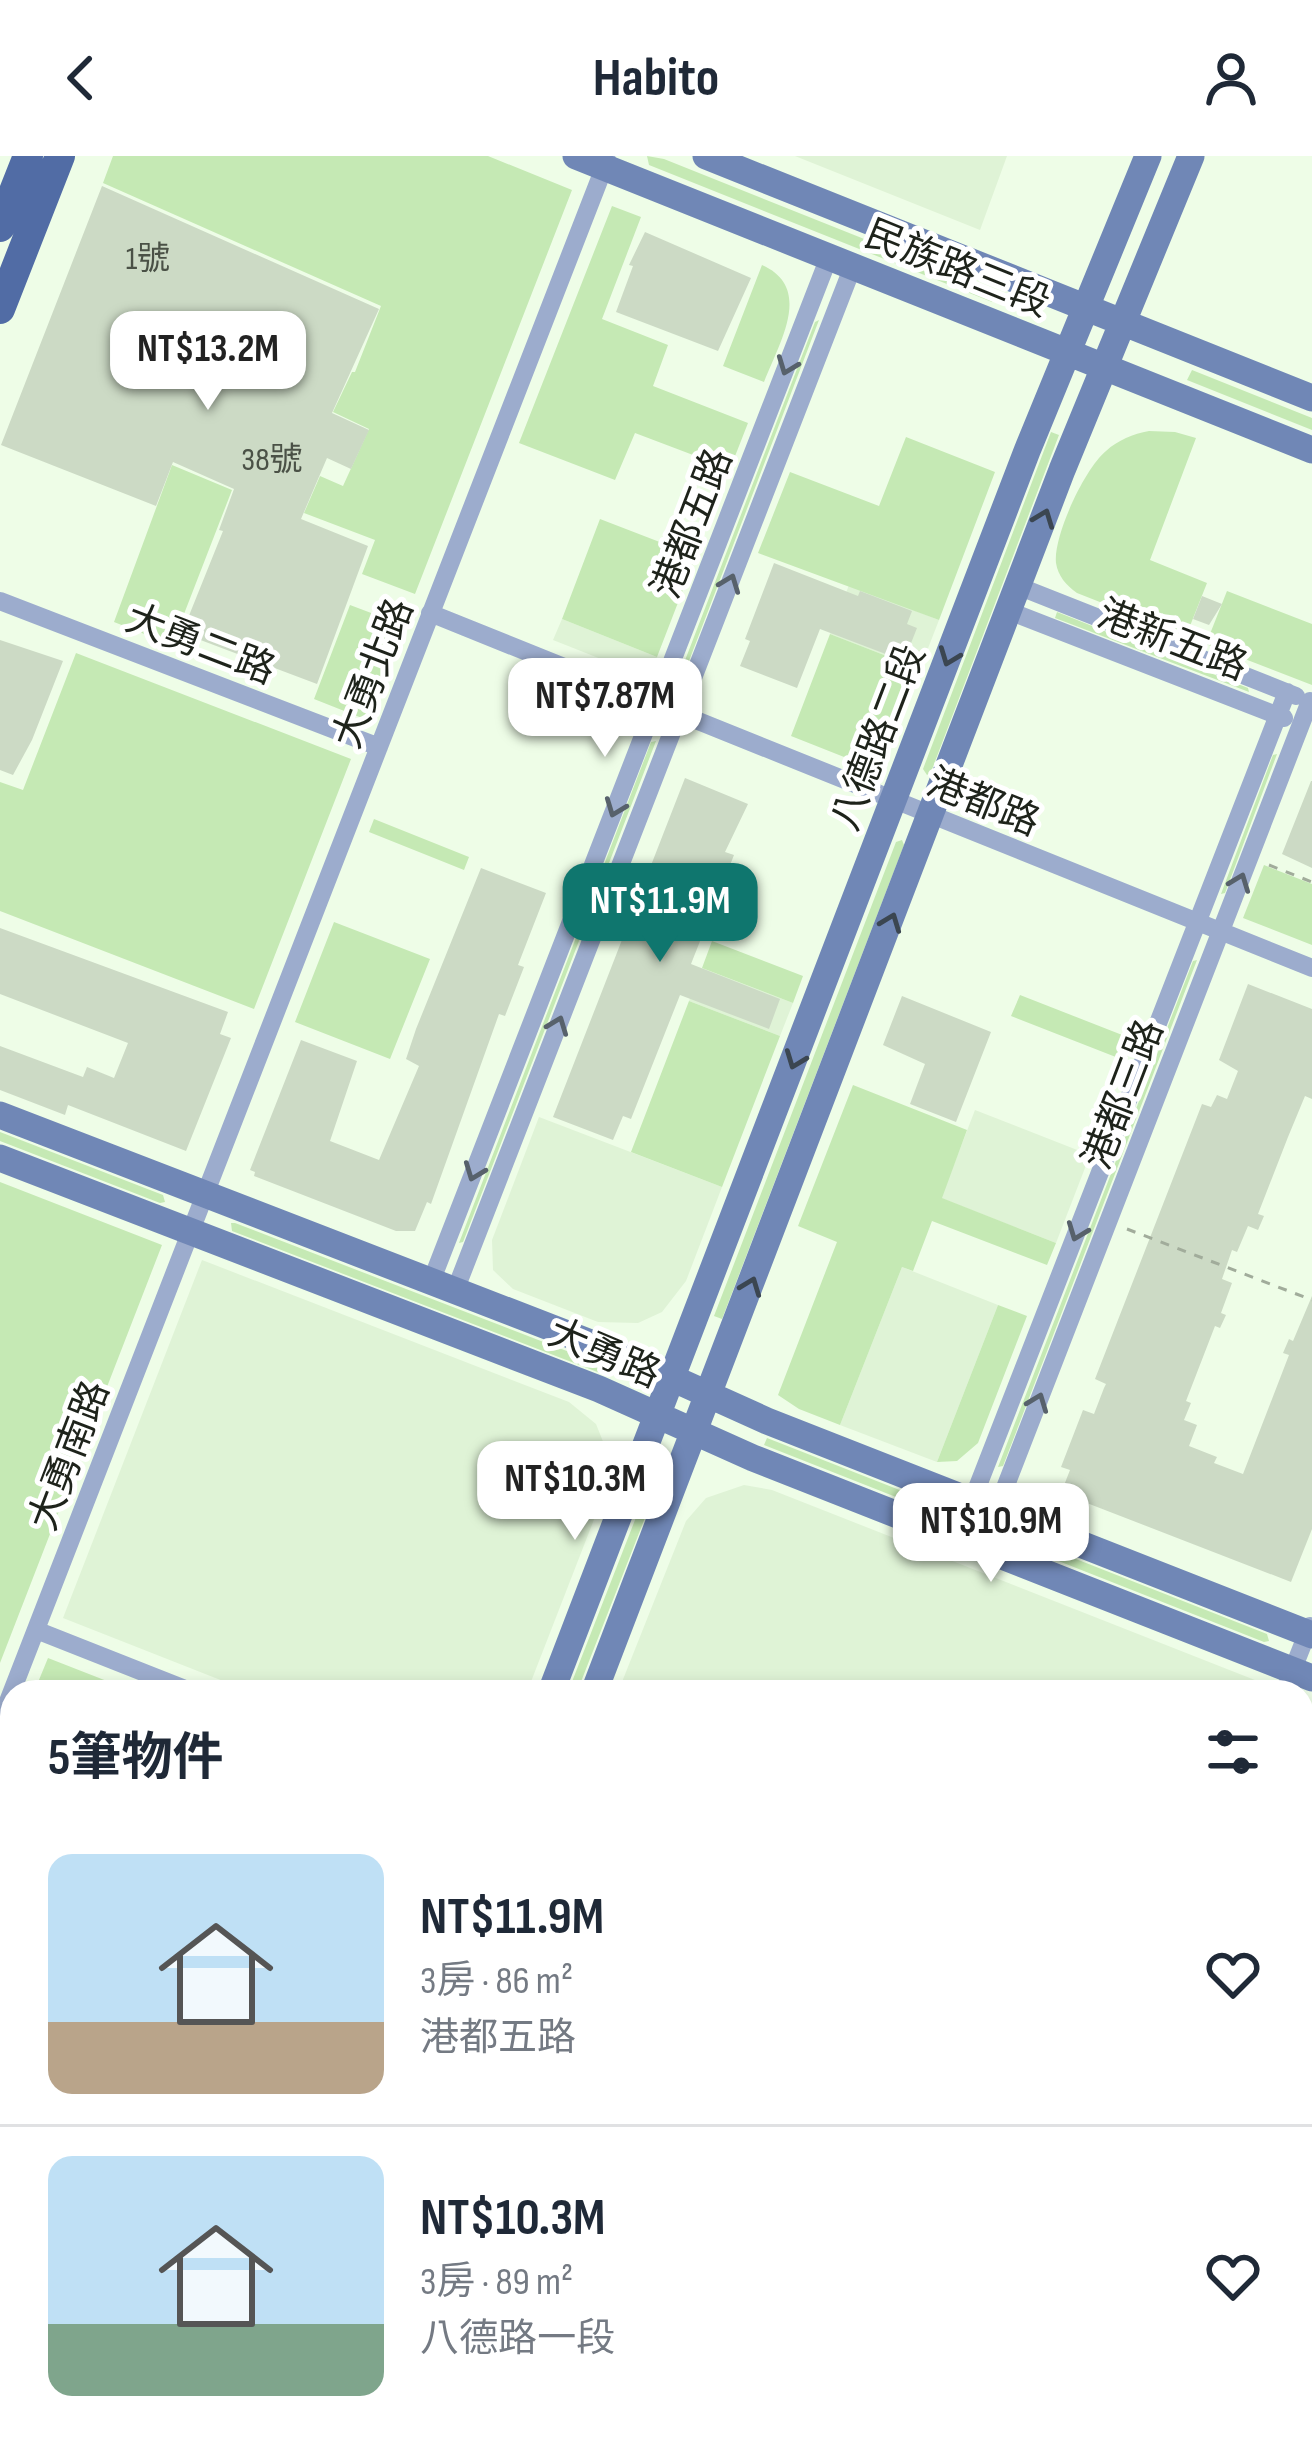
<!DOCTYPE html>
<html lang="zh-TW">
<meta charset="utf-8">
<style>
:root{--surface:#fff;--page:#f6f6f7;--text:#1f2937;--muted:#747a83;--line:#e0e1e3;--accent:#0f766e}
body{margin:0;font-family:"Sofia Sans Condensed","Noto Sans TC",sans-serif;background:var(--page);color:var(--text);height:100vh;display:flex;flex-direction:column;font-size:45px;white-space:nowrap}
*{box-sizing:border-box;margin:0}
p{font-size:39px;color:var(--muted)}
.icon{flex:none;width:66px;height:66px;fill:none;stroke:currentColor;stroke-width:2;stroke-linecap:round;stroke-linejoin:round}
.map{position:relative;flex:1;overflow:hidden}
.side{position:absolute;left:0px;top:1524px;width:1314px;height:768px;display:flex;flex-direction:column;background:var(--surface);border-radius:36px 36px 0 0;box-shadow:0 6px 18px #0003}
.side>*{flex:none}
.price{position:absolute;translate:-50% -102px;padding:0 27px;border-radius:24px;background:#fff;color:#222;font-size:39px;line-height:78px;filter:drop-shadow(0 3px 6px #0008)}
.price::after{content:'';position:absolute;left:50%;top:72px;width:36px;height:27px;margin-left:-18px;background:inherit;clip-path:polygon(0 0,100% 0,50% 100%)}
.price.selected{background:var(--accent);color:#fff}
ul{padding:0;list-style:none}
li{display:flex;align-items:center;gap:36px;height:300px;padding:0 48px}
li+li{border-top:3px solid var(--line)}
li span{display:grid;place-items:center;flex:none;width:336px;height:240px;border-radius:24px;color:#555}
li>.icon{margin-inline-start:auto}
span .icon{width:144px;height:144px;fill:#fffc;stroke-width:1}
li b{font-size:51px}
h2{display:flex;justify-content:space-between;align-items:center;height:144px;padding:0 48px;font-size:51px}
header{display:flex;justify-content:space-between;align-items:center;height:156px;padding:0 48px;background:var(--surface);font-size:54px;font-weight:700}
.map>svg:first-child{display:block}
</style>
<header><svg class="icon" aria-label="back" viewBox="0 0 24 24"><path d="M15 5l-7 7 7 7"/></svg>Habito<svg class="icon" aria-label="person" viewBox="0 0 24 24"><circle cx="12" cy="8" r="4"/><path d="M4 21q1-7 8-7t8 7"/></svg></header>
<div class="map">
<svg width="1312" height="2292" viewBox="0 0 1312 2292">
<rect width="100%" height="100%" fill="#eefde7"/>
<path fill="#dff3d6" d="M795,0H1007L980,74Z
M849,429L939,464L920,513L830,478Z
M562,463L657,501L649,522L553,484Z
M702,812L793,847L780,880L689,845Z
M975,954L1090,999L1056,1087L941,1042Z
M539,961L722,1031L686,1125L662,1156L638,1167L598,1166L513,1133L493,1114L492,1084Z
M202,1104L569,1246L596,1268L608,1298L607,1330L527,1536H251L63,1462Z
M902,1111L998,1149L937,1306L840,1269Z
M744,1329L772,1334L1265,1528L1262,1536H618L686,1365L706,1342Z
M857,2280H972L967,2292H888Z
M1018,2280H1092L1123,2292H1013Z"/>
<path fill="#c5e9b4" d="M113,0H488L572,34L415,438L362,418L375,384L304,357L320,320L343,330L369,273L333,256L352,216H355L381,150L103,27Z
M647,0L664,3L997,136L992,146L649,9Z
M612,50L641,61L602,163L668,189L653,230L748,267L730,313L635,277L615,324L519,287Z
M762,109C814,132 779,187 764,226L723,210Z
M819,164L684,518L679,520L815,166Z
M1192,214L1312,262V274L1187,224Z
M1149,275L1175,276L1196,282L1150,404L1207,427L1186,480L1077,437C1066,429 1058,420 1056,407C1053,380 1085,312 1106,295C1118,284 1133,278 1149,275Z
M1051,276L1059,279L931,616L927,619L923,613Z
M906,281L995,316L939,464L758,397L790,316L879,350Z
M172,309L232,334L172,489L114,466Z
M600,363L696,400L657,501L562,463Z
M1227,435L1312,468V529L1206,488Z
M350,449L403,469L367,564L314,543Z
M1057,456L1248,532L1249,536L1055,462Z
M830,478L920,513L882,616L791,580Z
M76,497L351,603L254,853L0,755V626L23,634Z
M656,585L463,1086L459,1087L651,586Z
M1277,598L1225,737L1221,738L1273,599Z
M374,663L469,701L464,714L369,676Z
M902,684L904,689L722,1163L714,1160L896,686Z
M1264,709L1312,728V789L1243,762Z
M334,766L430,803L390,903L295,866Z
M712,785L803,820L793,847L702,812Z
M1197,804L1003,1310L998,1311L1193,805Z
M1020,839L1135,884L1126,905L1011,860Z
M689,845L780,880L722,1031L631,996Z
M853,929L967,974L942,1042L1056,1087L1047,1109L932,1065L913,1115L902,1111L840,1269L799,1253L778,1239L837,1086L798,1070Z
M0,976L163,1039L165,1046L160,1047L0,985Z
M0,1026L162,1089L0,1507Z
M231,1067H235L603,1209L600,1217L232,1075Z
M998,1149L1027,1160L978,1287L957,1305L937,1306Z
M767,1282L1267,1478L1269,1485L1264,1486L764,1289Z
M649,1328L657,1331L577,1536H568Z
M48,1502L135,1536H34Z
M12,1594V1814L0,1809V1624Z
M0,1855L12,1859V2055L0,2050Z
M1302,1949L1312,1952V2292H1123L1092,2280H1302Z
M540,2280H768L763,2292H535Z"/>
<path fill="#ccdac5" d="M102,30L379,153L332,257L369,274L351,313L327,302L301,363L368,390L317,528L182,477L223,375L219,374L234,333L173,306L156,350L1,289Z
M645,76L751,122L718,195L616,156L633,110L629,109Z
M774,407L858,440L860,435L912,455L907,468L917,472L904,505L820,473L797,532L740,510L750,485L745,483Z
M1202,440L1222,448L1209,469L1193,463Z
M0,484L63,505L32,584L13,619L0,614Z
M685,622L748,648L725,696L734,699L691,808L780,843L769,873L680,839L631,963L623,960L613,984L553,961Z
M1311,625H1312V712L1282,698Z
M481,712L546,737L518,809L524,811L505,860L499,858L431,1048L427,1046L415,1075H396L254,1020L255,1016L250,1014L301,884L357,905L330,985L379,1004L419,910L406,903L416,873Z
M0,772L228,856L220,878L231,882L186,995L68,949L65,959L0,934V890L83,921L87,911L114,922L128,887L0,838Z
M1248,828L1312,853V943L1305,940L1288,981L1258,1058L1264,1060L1258,1074L1248,1070L1237,1096L1232,1094L1222,1123L1232,1127L1221,1157L1226,1159L1220,1172L1215,1170L1186,1245L1191,1247L1184,1264L1197,1269L1189,1290L1217,1301L1214,1307L1243,1318L1289,1199L1283,1197L1289,1183L1293,1185L1312,1140V1373L1291,1426L1061,1337L1070,1314L1061,1311L1083,1254L1094,1258L1104,1232L1106,1228L1095,1223L1202,948L1211,951L1217,939L1227,943L1238,915L1219,904Z
M902,840L991,876L956,966L910,948L925,908L883,889Z"/>
<g fill="none" stroke-linecap="round" stroke-linejoin="round">
<path stroke="#a1ac9b" stroke-width="3" stroke-dasharray="9 9" stroke-linecap="butt" d="M1269,709L1312,726
M1127,1073L1312,1144
M1302,2010L1312,2011
M1302,2156L1312,2153
M1302,2264L1312,2261
M1081,2280L1112,2292
M1187,2280L1195,2292"/>
<path stroke="#9caccd" stroke-width="18" d="M1018,430L1296,540
M0,445L379,591
M1009,455L1284,562
M430,457L1312,812
M431,1126L829,101
M455,1135L853,110
M972,1345L1287,536
M996,1355L1310,545
M36,1474L193,1536
M1284,1536L1310,1470
M0,1566L607,4
M0,1832L12,1837
M990,2292L995,2280"/>
<path stroke="#7087b6" stroke-width="27" d="M576,0L1312,294
M706,0L1312,242
M0,959L614,1196L767,1265L1312,1479
M0,1002L599,1233L753,1302L1312,1522
M551,1536L1027,295L1148,0
M594,1536L1062,314L1191,0
M23,2280L53,2292
M257,2292L262,2280
M300,2292L305,2280"/>
<path stroke="#516ca5" stroke-width="30" d="M0,71L28,0
M0,153L60,0"/>
</g>
<defs><path id="oneway-chevron" d="M-2-3.5L2.5 0L-2 3.5" fill="none" stroke-width="1.6" stroke-linecap="round" stroke-linejoin="round" transform="scale(3)"/></defs>
<g stroke="#57616b">
<use href="#oneway-chevron" transform="translate(787 210) rotate(111)"/>
<use href="#oneway-chevron" transform="translate(730 427) rotate(-69)"/>
<use href="#oneway-chevron" transform="translate(615 652) rotate(111)"/>
<use href="#oneway-chevron" transform="translate(1240 726) rotate(-69)"/>
<use href="#oneway-chevron" transform="translate(558 869) rotate(-69)"/>
<use href="#oneway-chevron" transform="translate(474 1016) rotate(111)"/>
<use href="#oneway-chevron" transform="translate(1077 1076) rotate(111)"/>
<use href="#oneway-chevron" transform="translate(1038 1246) rotate(-69)"/>
</g>
<g stroke="#3b4651">
<use href="#oneway-chevron" transform="translate(1044 362) rotate(-69)"/>
<use href="#oneway-chevron" transform="translate(949 501) rotate(111)"/>
<use href="#oneway-chevron" transform="translate(891 766) rotate(-69)"/>
<use href="#oneway-chevron" transform="translate(795 904) rotate(111)"/>
<use href="#oneway-chevron" transform="translate(751 1130) rotate(-69)"/>
</g>
<g text-anchor="middle" stroke-width="10" stroke-linejoin="round" paint-order="stroke">
<g font-size="33" fill="#4a5146">
<text x="148" y="113">1號</text>
<text x="272" y="314">38號</text>
</g>
<g font-size="39" fill="#1e231b" stroke="#fff">
<text transform="translate(958 111) rotate(22)" y="14">民族路三段</text>
<text transform="translate(691 367) rotate(-69)" y="14">港都五路</text>
<text transform="translate(1173 483) rotate(21)" y="14">港新五路</text>
<text transform="translate(201 487) rotate(21)" y="14">大勇二路</text>
<text transform="translate(372 517) rotate(-69)" y="14">大勇北路</text>
<text transform="translate(877 581) rotate(-69)" y="14">八德路二段</text>
<text transform="translate(984 645) rotate(22)" y="14">港都路</text>
<text transform="translate(1122 938) rotate(-69)" y="14">港都三路</text>
<text transform="translate(605 1196) rotate(23)" y="14">大勇路</text>
<text transform="translate(68 1299) rotate(-69)" y="14">大勇南路</text>
</g>
</g>
</svg>
<b class="price" style="left:208px;top:257px">NT$13.2M</b>
<b class="price" style="left:605px;top:604px">NT$7.87M</b>
<b class="price selected" style="left:660px;top:809px">NT$11.9M</b>
<b class="price" style="left:575px;top:1387px">NT$10.3M</b>
<b class="price" style="left:991px;top:1429px">NT$10.9M</b>
<section class="side">
<h2>5筆物件<svg class="icon" aria-label="filters" viewBox="0 0 24 24"><path d="M4 7h16M4 17h16"/><circle cx="9" cy="7" r="2"/><circle cx="15" cy="17" r="2"/></svg></h2>
<ul>
<li><span style="background:linear-gradient(#bfe0f5 70%,#b9a48a 0)"><svg class="icon" aria-label="home" viewBox="0 0 24 24"><path d="M3 11l9-7 9 7M6 9v11h12V9"/></svg></span><div><b>NT$11.9M</b><p>3房 · 86 m²</p><p>港都五路</p></div><svg class="icon" aria-label="heart" viewBox="0 0 24 24"><path d="M12 20l-8-8c-3-5 5-10 8-4 3-6 11-1 8 4z"/></svg></li>
<li><span style="background:linear-gradient(#bfe0f5 70%,#7fa58c 0)"><svg class="icon" aria-label="home" viewBox="0 0 24 24"><path d="M3 11l9-7 9 7M6 9v11h12V9"/></svg></span><div><b>NT$10.3M</b><p>3房 · 89 m²</p><p>八德路一段</p></div><svg class="icon" aria-label="heart" viewBox="0 0 24 24"><path d="M12 20l-8-8c-3-5 5-10 8-4 3-6 11-1 8 4z"/></svg></li>
</ul>
</section>
</div>
